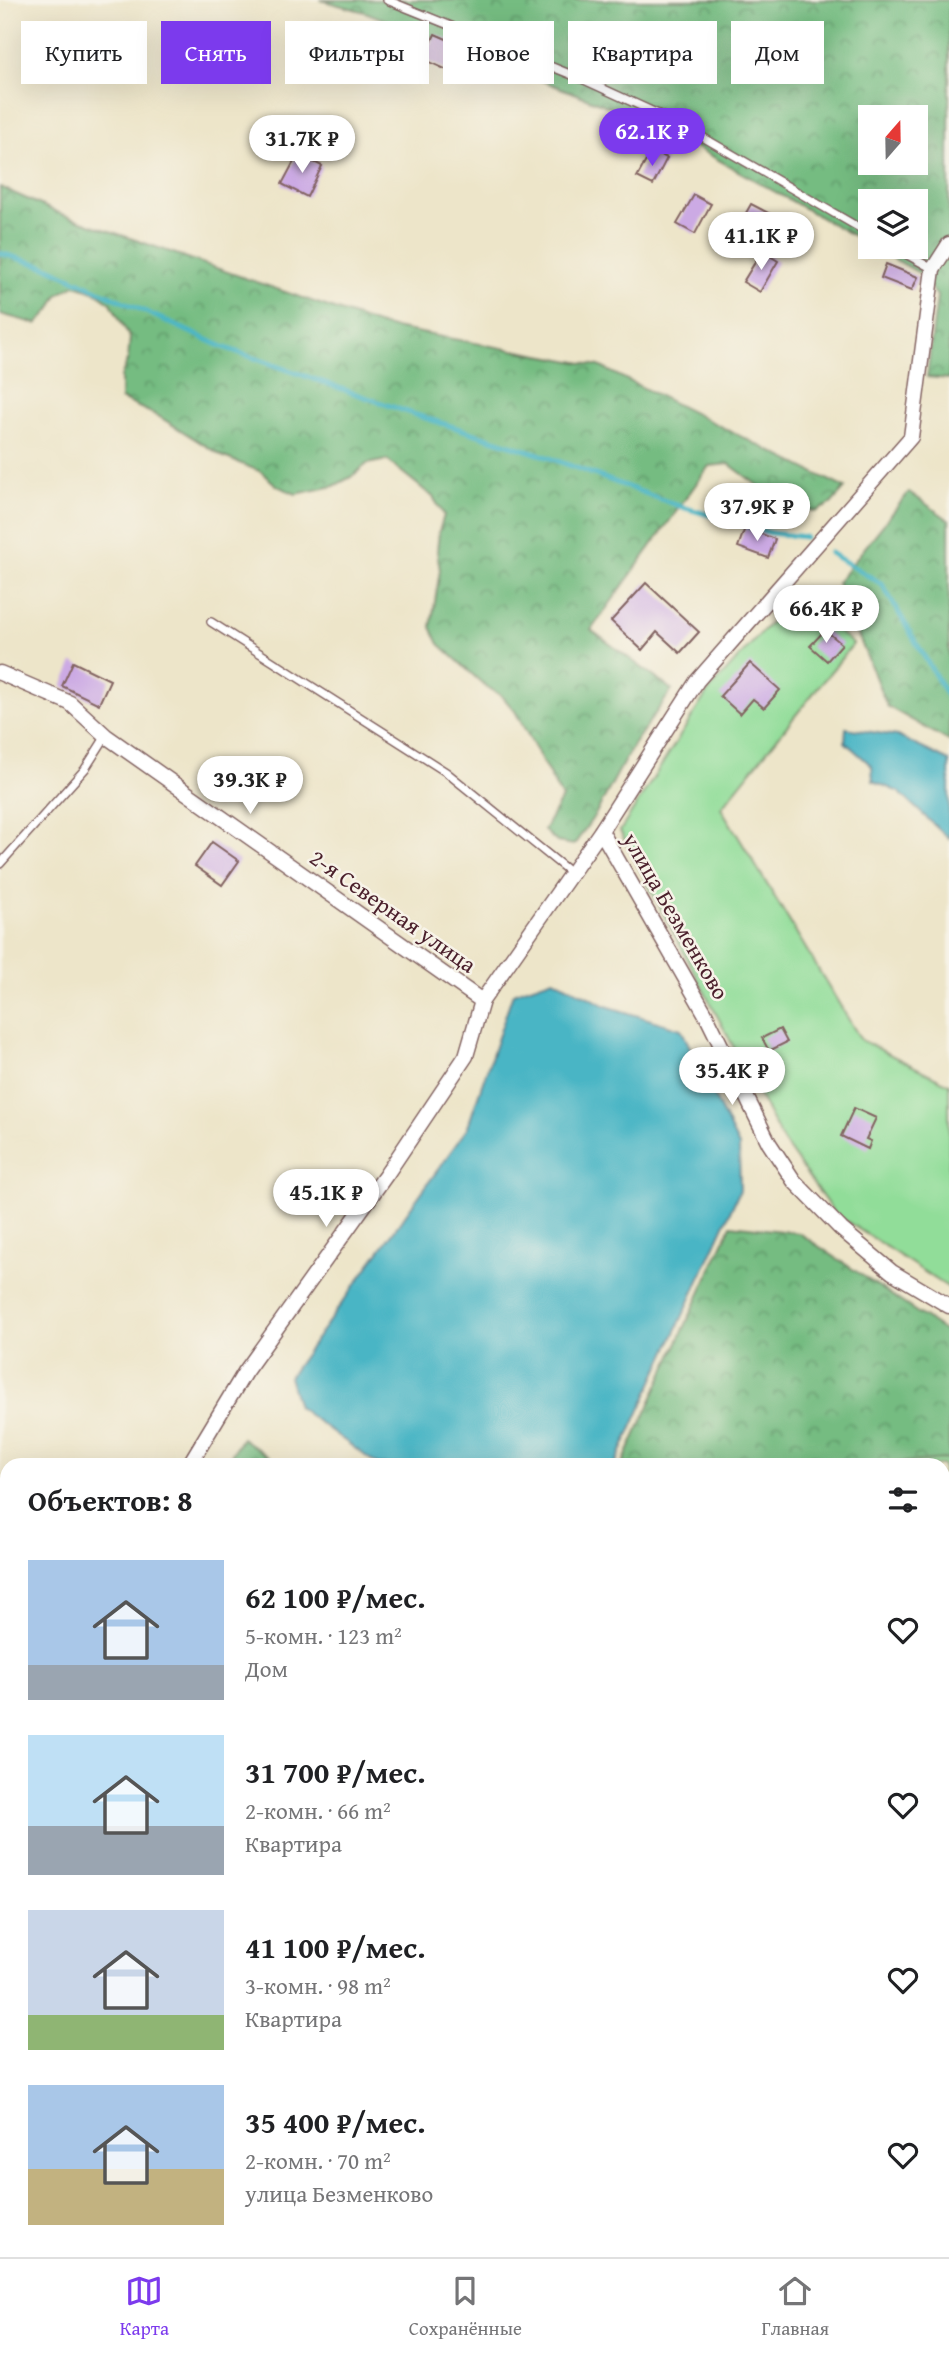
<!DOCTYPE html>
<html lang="ru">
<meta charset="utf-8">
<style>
:root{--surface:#fff;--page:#f2f2f2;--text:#202124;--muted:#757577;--line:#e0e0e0;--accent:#7c3aed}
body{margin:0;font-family:"Gentium Book Plus",serif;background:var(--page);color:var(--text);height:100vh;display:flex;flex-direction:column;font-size:26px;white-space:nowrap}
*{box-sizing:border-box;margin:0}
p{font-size:23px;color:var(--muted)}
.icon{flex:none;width:38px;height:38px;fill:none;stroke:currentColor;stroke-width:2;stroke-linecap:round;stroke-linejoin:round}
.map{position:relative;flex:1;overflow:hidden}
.details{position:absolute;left:0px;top:1458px;width:950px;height:800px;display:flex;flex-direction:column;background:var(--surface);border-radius:21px 21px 0 0;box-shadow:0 7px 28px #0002}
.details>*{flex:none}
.guide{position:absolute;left:21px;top:21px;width:908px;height:63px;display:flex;gap:14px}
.needle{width:46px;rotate:20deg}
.tools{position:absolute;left:858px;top:105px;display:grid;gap:14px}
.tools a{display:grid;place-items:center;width:70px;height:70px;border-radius:0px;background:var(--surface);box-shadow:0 7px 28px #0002;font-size:35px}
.price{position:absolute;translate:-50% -60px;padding:0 16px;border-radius:24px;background:#fff;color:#222;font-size:23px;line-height:46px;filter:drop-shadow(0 2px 4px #0008)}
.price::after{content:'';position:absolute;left:50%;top:42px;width:21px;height:16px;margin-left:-10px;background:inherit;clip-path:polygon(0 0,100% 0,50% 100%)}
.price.active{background:var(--accent);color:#fff}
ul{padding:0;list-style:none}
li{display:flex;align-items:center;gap:21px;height:175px;padding:0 28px}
li span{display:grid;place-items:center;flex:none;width:196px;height:140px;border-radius:0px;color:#555}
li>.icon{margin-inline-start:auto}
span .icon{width:84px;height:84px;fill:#fffc;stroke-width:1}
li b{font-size:30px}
h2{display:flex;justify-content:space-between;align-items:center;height:84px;padding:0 28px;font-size:30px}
.pill{padding:0 24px;border-radius:0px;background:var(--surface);box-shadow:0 7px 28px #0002;font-size:24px;line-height:63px}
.pill.active{background:var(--accent);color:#fff}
.tabs{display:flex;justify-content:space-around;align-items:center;height:98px;border-top:2px solid var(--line);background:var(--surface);font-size:19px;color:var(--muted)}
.tabs a{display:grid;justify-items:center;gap:4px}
.tabs .active{color:var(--accent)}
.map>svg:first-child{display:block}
</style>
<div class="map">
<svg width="949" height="2257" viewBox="0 0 949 2257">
<defs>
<pattern id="industrial-grid" width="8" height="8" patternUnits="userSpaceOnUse" patternTransform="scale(1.75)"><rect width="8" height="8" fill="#ccbed4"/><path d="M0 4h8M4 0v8" fill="none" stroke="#b1a3b6"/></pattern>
<pattern id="grass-dots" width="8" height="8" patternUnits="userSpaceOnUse" patternTransform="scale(1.75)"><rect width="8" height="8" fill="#91dd99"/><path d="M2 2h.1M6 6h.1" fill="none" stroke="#7fbd84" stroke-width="1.8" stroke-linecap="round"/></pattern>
<pattern id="forest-crowns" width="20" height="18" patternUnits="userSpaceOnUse" patternTransform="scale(1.75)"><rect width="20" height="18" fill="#74bc81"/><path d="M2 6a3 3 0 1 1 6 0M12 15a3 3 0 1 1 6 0" fill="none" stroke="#61986a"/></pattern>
</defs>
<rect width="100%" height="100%" fill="#f7f3e8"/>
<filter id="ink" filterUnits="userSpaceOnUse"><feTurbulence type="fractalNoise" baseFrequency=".0143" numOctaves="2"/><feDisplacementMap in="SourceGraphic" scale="14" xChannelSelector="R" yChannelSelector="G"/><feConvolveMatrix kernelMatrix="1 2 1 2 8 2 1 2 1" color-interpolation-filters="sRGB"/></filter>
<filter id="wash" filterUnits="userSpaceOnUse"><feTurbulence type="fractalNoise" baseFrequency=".00686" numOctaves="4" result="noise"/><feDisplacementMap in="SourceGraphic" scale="28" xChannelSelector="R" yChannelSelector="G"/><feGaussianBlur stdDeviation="1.57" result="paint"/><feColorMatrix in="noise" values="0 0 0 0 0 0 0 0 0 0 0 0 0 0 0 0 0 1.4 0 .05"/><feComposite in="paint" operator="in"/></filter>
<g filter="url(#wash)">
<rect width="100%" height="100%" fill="#ede5c9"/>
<path fill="url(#industrial-grid)" d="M122,2250H323L327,2257H117Z"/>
<path fill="url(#grass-dots)" stroke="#6e7e62" stroke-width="2" d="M949,1459V2257H770V2251L943,2250V1465H867Z"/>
<path fill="url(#forest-crowns)" stroke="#5f6e56" stroke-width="2" fill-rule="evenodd" d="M320,0H949V379L927,377L937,296L919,273L873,247H915V201H870V245L656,125L365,12ZM870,117H915V163H870Z
M0,187L61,214L383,326L599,366L845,488L831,504L815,512L779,501L729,464L709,466L591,630L672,690L633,745L595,815L574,845L557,842L544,830L562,798L515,711L502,696L484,685L439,644L431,627L440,570L437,551L439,532L444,515L433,497L387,460L367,464L351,477L334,486L296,494L277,486L262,472L224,457L158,416L121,399V377L128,358L130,338L111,303L94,291L75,285L58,295L50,310L37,324L0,314Z
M909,492L949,520V741L887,706L837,583Z
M731,1225L799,1233L949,1334V1459L867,1465H622Z
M242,1438L280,1465H225Z
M7,1757V1842L0,1834V1763Z
M770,2251V2257H340L335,2251Z"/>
<path fill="#91dd99" stroke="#6e7e62" stroke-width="2" d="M796,594L853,644L721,808L861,1040L949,1084V1288L834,1213L783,1141L620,831L707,693Z"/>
<path fill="#49b5c5" stroke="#4a6a78" stroke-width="2" d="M846,728L897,736L949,761V839L899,792L873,781L872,766L845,742Z
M553,979L606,1006L681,1029L739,1146L740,1190L615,1465H378L298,1407L289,1377L467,1129L513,993Z"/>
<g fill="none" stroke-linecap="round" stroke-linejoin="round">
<path stroke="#49b5c5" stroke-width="5" d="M0,253L47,267L223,347L416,415L539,454L682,507L771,533L805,537
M830,553L882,584L949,699"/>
</g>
<g id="blocks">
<path fill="#ccaae4" d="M435,34L472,50L460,76L423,59Z
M652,150L667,158L653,185L637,177Z
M298,154L322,166L307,197L282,184Z
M694,195L711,204L695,234L677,224Z
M751,204L776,217L761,243L737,229Z
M762,251L778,261L760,292L743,282Z
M886,264L918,277L912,290L881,278Z
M745,528L775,539L768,558L738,547Z
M646,583L699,632L680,653L657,632L642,650L611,621Z
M825,630L842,644L827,661L810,646Z
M73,662L110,680L99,704L62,686Z
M750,663L780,690L764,708L753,699L740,714L720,696Z
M212,842L239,861L222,885L195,866Z
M780,1029L787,1042L769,1051L762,1038Z
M854,1108L876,1118L866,1139L871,1141L868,1149L841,1136Z"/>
</g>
</g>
<g filter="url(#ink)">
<use href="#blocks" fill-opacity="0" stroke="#836462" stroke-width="2"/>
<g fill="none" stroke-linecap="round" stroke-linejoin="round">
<defs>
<path id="lane" d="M387,0L582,79L680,124L870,234
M893,247L933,269
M211,622L446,772L571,873
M0,864L85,769L106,736
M141,2257L145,2250"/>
<path id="street" d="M0,673L70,703L106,736L482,1001
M601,831L705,1013L769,1143L794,1181L841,1229L892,1272L949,1306
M189,1465L245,1372L386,1175L466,1056L482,1001L601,831L697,681L911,437L933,269L949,244
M0,1532L7,1537
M0,1709L7,1716
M0,1747L7,1742
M0,1989L7,1995
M0,2204L7,2210
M51,2250L58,2257
M100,2257L105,2250"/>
</defs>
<use href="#lane" stroke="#836462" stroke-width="10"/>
<use href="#street" stroke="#836462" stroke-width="17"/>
<use href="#lane" stroke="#fff" stroke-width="7"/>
<use href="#street" stroke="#fff" stroke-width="14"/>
</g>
</g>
<g text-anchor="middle" stroke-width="5" stroke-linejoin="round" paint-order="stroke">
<g font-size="23" fill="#4a1f2b" stroke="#f7f3e8">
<text transform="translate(393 911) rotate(35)" y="8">2-я Северная улица</text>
<text transform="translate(676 916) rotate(60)" y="8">улица Безменково</text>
</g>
</g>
</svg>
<div class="tools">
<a><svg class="needle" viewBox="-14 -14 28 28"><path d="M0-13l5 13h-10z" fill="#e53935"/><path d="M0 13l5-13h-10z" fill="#757577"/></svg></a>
<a><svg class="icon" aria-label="layers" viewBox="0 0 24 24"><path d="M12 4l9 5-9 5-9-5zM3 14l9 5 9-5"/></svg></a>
</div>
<b class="price active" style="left:652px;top:168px">62.1K ₽</b>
<b class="price" style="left:302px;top:175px">31.7K ₽</b>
<b class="price" style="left:761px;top:272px">41.1K ₽</b>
<b class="price" style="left:757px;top:543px">37.9K ₽</b>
<b class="price" style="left:826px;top:645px">66.4K ₽</b>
<b class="price" style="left:250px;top:816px">39.3K ₽</b>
<b class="price" style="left:732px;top:1107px">35.4K ₽</b>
<b class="price" style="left:326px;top:1229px">45.1K ₽</b>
<div class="guide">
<a class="pill">Купить</a>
<a class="pill active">Снять</a>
<a class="pill">Фильтры</a>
<a class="pill">Новое</a>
<a class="pill">Квартира</a>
<a class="pill">Дом</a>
</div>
<section class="details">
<h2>Объектов: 8<svg class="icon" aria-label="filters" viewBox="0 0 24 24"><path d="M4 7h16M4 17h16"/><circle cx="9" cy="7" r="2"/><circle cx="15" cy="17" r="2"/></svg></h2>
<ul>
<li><span style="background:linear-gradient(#a9c7e8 75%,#9aa5b1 0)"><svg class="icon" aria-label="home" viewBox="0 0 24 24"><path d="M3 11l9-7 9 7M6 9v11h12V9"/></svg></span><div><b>62 100 ₽/мес.</b><p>5-комн. · 123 m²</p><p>Дом</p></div><svg class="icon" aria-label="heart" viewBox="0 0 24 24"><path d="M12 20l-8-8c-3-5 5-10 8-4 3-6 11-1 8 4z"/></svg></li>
<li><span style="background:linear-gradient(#bfe0f5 65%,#9aa5b1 0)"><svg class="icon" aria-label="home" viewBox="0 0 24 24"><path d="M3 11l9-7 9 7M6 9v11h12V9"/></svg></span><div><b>31 700 ₽/мес.</b><p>2-комн. · 66 m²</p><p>Квартира</p></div><svg class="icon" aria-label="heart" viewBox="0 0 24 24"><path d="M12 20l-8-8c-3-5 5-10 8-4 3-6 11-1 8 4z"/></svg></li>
<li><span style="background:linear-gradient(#c9d6e8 75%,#8fb573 0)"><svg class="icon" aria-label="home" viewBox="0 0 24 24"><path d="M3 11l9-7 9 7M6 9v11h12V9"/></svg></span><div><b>41 100 ₽/мес.</b><p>3-комн. · 98 m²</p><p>Квартира</p></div><svg class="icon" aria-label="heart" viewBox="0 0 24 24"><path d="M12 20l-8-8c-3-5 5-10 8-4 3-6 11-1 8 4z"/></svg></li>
<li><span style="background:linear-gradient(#a9c7e8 60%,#c2b280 0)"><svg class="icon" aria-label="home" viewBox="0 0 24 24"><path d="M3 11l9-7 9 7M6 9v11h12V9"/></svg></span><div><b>35 400 ₽/мес.</b><p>2-комн. · 70 m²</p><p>улица Безменково</p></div><svg class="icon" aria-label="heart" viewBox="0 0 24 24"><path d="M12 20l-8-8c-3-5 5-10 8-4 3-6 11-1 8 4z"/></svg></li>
</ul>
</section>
</div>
<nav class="tabs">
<a class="active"><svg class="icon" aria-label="map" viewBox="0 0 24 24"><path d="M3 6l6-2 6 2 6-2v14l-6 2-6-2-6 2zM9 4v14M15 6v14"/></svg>Карта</a>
<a><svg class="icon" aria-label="saved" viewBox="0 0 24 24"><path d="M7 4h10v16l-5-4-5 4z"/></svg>Сохранённые</a>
<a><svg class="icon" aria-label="home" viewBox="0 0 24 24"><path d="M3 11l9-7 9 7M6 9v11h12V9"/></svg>Главная</a>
</nav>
